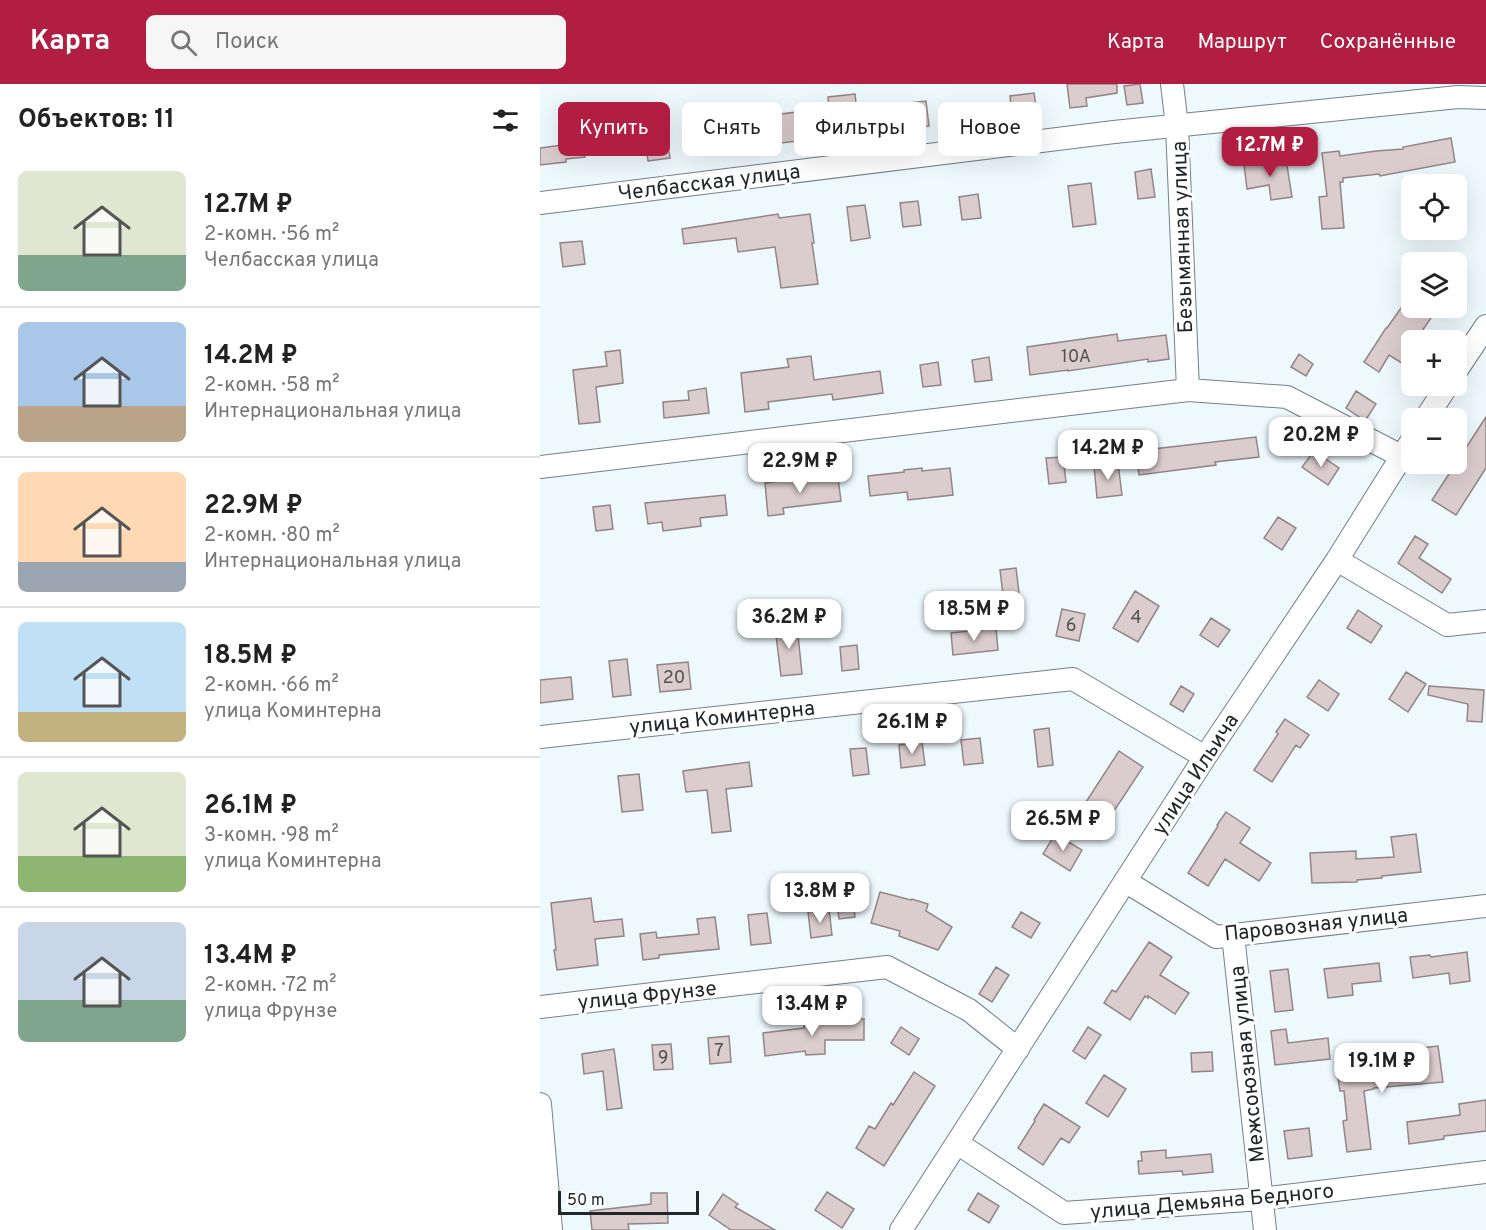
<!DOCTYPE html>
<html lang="ru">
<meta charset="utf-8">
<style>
:root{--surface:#fff;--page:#f6f6f6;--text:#222;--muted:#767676;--line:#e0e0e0;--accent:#b11e42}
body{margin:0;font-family:Overpass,sans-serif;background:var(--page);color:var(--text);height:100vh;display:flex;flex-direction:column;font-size:22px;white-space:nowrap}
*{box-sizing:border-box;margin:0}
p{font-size:20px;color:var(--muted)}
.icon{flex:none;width:33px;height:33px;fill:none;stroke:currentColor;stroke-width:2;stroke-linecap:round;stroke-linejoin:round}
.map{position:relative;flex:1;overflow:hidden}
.side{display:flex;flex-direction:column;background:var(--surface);width:540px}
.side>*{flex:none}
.top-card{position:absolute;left:18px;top:18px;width:570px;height:54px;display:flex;gap:12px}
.tools{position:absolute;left:861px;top:90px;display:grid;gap:12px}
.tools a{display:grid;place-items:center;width:66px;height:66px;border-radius:9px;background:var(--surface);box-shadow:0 6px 24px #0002;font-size:30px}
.scale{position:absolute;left:18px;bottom:15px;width:141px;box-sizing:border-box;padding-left:6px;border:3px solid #212629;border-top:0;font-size:16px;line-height:21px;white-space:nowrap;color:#212629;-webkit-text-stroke:4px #fff;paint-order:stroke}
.price{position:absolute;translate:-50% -51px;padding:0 14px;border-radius:12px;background:#fff;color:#222;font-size:20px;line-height:39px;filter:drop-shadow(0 2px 3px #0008)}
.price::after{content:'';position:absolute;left:50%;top:36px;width:18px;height:14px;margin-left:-9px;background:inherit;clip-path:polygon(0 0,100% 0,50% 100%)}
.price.active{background:var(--accent);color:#fff}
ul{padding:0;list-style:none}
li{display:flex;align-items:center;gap:18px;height:150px;padding:0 18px}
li+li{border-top:2px solid var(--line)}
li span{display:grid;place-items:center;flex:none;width:168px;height:120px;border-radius:9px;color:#555}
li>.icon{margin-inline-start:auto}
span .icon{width:72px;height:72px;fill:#fffc;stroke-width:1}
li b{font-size:26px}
h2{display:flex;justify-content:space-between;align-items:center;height:72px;padding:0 18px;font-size:26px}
.chip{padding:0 21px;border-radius:9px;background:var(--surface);box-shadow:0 6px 24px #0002;font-size:21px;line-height:54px}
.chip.active{background:var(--accent);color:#fff}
header{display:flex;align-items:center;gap:36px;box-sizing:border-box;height:84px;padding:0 30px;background:var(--accent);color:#fff}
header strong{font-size:28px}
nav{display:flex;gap:33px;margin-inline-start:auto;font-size:21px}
.search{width:420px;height:54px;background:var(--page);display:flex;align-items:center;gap:15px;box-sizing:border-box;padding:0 21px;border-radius:9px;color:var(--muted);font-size:22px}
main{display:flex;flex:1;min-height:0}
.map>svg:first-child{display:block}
</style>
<header>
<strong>Карта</strong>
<div class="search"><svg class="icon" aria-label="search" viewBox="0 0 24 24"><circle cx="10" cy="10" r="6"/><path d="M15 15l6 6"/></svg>Поиск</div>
<nav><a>Карта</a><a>Маршрут</a><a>Сохранённые</a></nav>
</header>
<main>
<section class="side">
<h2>Объектов: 11<svg class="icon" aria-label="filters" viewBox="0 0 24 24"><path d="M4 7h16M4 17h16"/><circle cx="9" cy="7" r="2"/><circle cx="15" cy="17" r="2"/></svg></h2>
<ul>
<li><span style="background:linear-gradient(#dfe7d0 70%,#7fa58c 0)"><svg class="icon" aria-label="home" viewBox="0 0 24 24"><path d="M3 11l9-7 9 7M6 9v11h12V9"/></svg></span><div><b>12.7M ₽</b><p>2-комн. · 56 m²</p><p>Челбасская улица</p></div></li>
<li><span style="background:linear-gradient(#a9c7e8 70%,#b9a48a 0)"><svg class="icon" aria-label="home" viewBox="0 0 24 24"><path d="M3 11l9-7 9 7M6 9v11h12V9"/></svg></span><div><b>14.2M ₽</b><p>2-комн. · 58 m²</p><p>Интернациональная улица</p></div></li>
<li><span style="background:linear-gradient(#ffd9b3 75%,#9aa5b1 0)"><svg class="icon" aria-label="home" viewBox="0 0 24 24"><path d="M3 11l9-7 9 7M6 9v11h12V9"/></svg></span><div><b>22.9M ₽</b><p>2-комн. · 80 m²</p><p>Интернациональная улица</p></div></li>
<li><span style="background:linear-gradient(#bfe0f5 75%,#c2b280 0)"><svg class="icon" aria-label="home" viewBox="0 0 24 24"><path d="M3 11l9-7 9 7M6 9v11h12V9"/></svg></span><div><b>18.5M ₽</b><p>2-комн. · 66 m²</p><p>улица Коминтерна</p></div></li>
<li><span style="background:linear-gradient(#dfe7d0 70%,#8fb573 0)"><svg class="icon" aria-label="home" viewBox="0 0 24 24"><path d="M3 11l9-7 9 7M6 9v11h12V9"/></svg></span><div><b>26.1M ₽</b><p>3-комн. · 98 m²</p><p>улица Коминтерна</p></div></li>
<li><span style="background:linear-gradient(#c9d6e8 65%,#7fa58c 0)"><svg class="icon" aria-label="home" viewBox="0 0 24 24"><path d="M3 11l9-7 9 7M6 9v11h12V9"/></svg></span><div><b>13.4M ₽</b><p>2-комн. · 72 m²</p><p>улица Фрунзе</p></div></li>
</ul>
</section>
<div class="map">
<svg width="946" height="1146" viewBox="0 0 946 1146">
<rect width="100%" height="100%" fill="#eef9fe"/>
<path fill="#dbcccd" stroke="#938585" stroke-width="1.5" d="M527,0H577V9L546,14L547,22L530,24Z
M600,0L603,19L587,21L584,2Z
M494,9L497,29L472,32L470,12Z
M315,10L318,38L282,43L284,56L258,60V57L212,62L209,34L289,24L288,13Z
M386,17L389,42L359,46L360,52L344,54L340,28L369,24V19Z
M127,54L130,74L108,77L105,57Z
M911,54L915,78L840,92L839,90L803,94V98H800L804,144L782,145L779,113L787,112L782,69L799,67L800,72L836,67L863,65V63Z
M44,58L45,73L26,75V78L0,81V64Z
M746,75L752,113L731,116L729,101L707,105L704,81Z
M611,85L615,113L598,115L595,88Z
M551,99L556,140L533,143L528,102Z
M438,110L441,134L422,136L419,113Z
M378,117L381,141L363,143L360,119Z
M325,121L330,154L311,157L307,123Z
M238,130L239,134L270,130L274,159H272L278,200L241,204L235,163L198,168L196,154L144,160L142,145Z
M42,157L45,180L23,183L20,159Z
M861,224H882L893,231L876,256H872V272L865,281L849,271L839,288L824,278L846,244H847Z
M577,250L578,257L626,251L629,275L608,278V275L528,287V286L490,291L487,263Z
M80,266L83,299L56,303L60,338L39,340L33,286L67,282L65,268Z
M759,270L773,280L766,292L751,283Z
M271,272L274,296L340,287L343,309L293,316L292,310L228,318L229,325L205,328L201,289L249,283L247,275Z
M449,273L452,296L435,298L432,276Z
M398,278L401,301L383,303L380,281Z
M166,304L169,329L124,334L123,318L149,316L148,307Z
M816,307L836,320L825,337L806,324Z
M946,333V384L916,431L892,416Z
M716,353L719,373L675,378L676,381L599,391L596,367Z
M774,367L799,384L788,401L762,383Z
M523,373L526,398L509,400L506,374Z
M578,379L582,411L557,414L554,382Z
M382,384V387L410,384L413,411L368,416L367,408L330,412L328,392L364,388V386Z
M269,393L270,397L298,394L301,417L243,424L244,430L228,432L225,399Z
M185,411L187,431L160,434L161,442L123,447L122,438L108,440L105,419Z
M70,421L73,445L56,447L53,423Z
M738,433L756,444L742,466L724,454Z
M875,452L888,460L879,474L911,495L902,509L858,479Z
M476,484L480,517L464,519L460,486Z
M595,507L619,522L598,558L573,544Z
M522,525L545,530L539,557L516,552Z
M818,526L842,542L831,559L807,544Z
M671,534L690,546L678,563L660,551Z
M257,541L262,590L241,592L235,543Z
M456,544L458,566L413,571L411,549Z
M317,561L319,585L302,587L300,563Z
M87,575L91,611L73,613L69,577Z
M148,578L151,605L120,608L117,581Z
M866,588L886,600L868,628L849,615Z
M31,593L33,615L0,619V596Z
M779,596L799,610L788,627L767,613Z
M641,602L654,610L643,628L630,620Z
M889,602L944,606L942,638L927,637L928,620L888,611Z
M745,635L769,651L760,664L756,661L732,698L714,686L738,650L736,648Z
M509,644L513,681L498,683L494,646Z
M440,654L443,679L424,681L421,656Z
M382,658L385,681L361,684L359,661Z
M326,664L329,690L313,692L310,665Z
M579,667L603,683L570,733L546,718Z
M209,678L212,702L186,705L191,747L172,749L167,706L146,708L143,687Z
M99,690L103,726L82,728L78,692Z
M686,728L710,744L700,759L731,779L719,797L685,775L668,802L648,789L678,742L677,741Z
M515,750L542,766L530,787L503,770Z
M876,750L881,788L842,792V794L817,796V798L772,799L770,769L816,767V775L854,773L851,753Z
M311,799L315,833L299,835L295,801Z
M340,808L371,816L372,815L388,820L386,827L412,843L398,866L359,852L360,847L331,839Z
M51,814L54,838L82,835L84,852L55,855L58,881L17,886L14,866H16L11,819Z
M289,825L292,851L271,854L268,828Z
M481,828L500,839L491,854L472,843Z
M227,829L231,859L211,861L208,831Z
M175,833L179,865L119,871V874L103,876L100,850L116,848L117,854L159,850L157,835Z
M609,858L632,873L620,891L649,909L635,930L608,912V914L605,912L590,936L564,919L572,906L576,908Z
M927,868L930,897L910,900L909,889L873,894L870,873L890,871L891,873Z
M839,879L841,897L812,900L813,911L788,914L784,885Z
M456,883L469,891L452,918L439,910Z
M748,885L753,926L735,928L730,887Z
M304,935H324V956H285V970L266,971L265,967L225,972L223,949L264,944V940L304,938Z
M361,943L379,955L369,971L351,959Z
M548,943L561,951L545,975L533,967Z
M746,945L748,959L788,954L790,975L735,981L731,947Z
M189,952L191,978L170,980L168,954Z
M131,960L133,985L114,986L112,961Z
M898,962L903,998L834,1004V1005L824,1007L831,1065L807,1068L803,1037L807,1036L804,1007H800L798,994L854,988V984L883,981L881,964Z
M74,965L82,1024L67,1026L63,987L44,990L42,970Z
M672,968L673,987L652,988L651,969Z
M374,988L395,1002L344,1082L316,1064L329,1042L335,1045L351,1019L353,1021Z
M564,991L586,1005L568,1033L546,1019Z
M946,1016V1047L904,1052V1055L869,1060L867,1038L920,1031L919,1020Z
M504,1020L540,1043L529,1059L521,1054L503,1081L478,1064L495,1037L494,1036Z
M769,1044L772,1072L748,1075L744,1047Z
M626,1066V1074L671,1070L673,1088L643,1091L642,1087L599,1090L598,1077H602L601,1068Z
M287,1108L314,1125L302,1144L275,1126Z
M111,1109H127L128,1139L88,1140L89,1146H52L50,1127L111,1120Z
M438,1109L459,1122L449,1139L428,1126Z
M183,1110L198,1120L195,1123L235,1146H191L169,1131Z"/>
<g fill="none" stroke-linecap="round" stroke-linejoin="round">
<defs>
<path id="minor" d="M632,0L637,42L648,306
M0,119L574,48L918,13L946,14
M916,287L946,242
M886,334L907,302
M0,383L648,306L747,313L861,372
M797,476L907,541L946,537
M0,653L533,595L665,673
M585,797L676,853L946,822
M693,851L725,1146
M0,923L347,883L429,926L478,965
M0,1020L11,1146
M417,1059L524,1129L721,1115L946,1088
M361,1146L665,673L797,476L872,356"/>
</defs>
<use href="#minor" stroke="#738085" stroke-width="24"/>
<use href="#minor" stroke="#fff" stroke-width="22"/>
</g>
<g text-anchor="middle" stroke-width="6" stroke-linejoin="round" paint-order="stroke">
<g font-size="18" fill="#505052">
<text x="536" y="278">10А</text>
<text x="596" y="539">4</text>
<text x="531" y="547">6</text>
<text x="134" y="599">20</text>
<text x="179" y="972">7</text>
<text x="123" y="979">9</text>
</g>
<g font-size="21" fill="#212629" stroke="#fff">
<text transform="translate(169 98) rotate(-7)" y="7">Челбасская улица</text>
<text transform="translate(642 153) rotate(-92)" y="7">Безымянная улица</text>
<text transform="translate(182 633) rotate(-6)" y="7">улица Коминтерна</text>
<text transform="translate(655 690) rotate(-57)" y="7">улица Ильича</text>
<text transform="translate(776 840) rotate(-6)" y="7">Паровозная улица</text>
<text transform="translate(107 911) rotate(-6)" y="7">улица Фрунзе</text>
<text transform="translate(707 980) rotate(-96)" y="7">Межсоюзная улица</text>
<text transform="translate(672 1117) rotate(-5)" y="7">улица Демьяна Бедного</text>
</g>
</g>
</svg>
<div class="tools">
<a><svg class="icon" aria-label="locate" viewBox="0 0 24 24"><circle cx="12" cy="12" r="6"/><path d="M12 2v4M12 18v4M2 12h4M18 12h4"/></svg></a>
<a><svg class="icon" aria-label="layers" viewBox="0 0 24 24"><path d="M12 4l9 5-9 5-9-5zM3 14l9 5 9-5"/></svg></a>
<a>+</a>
<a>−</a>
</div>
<div class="scale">50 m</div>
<b class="price active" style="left:730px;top:94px">12.7M ₽</b>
<b class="price" style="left:781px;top:384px">20.2M ₽</b>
<b class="price" style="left:568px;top:397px">14.2M ₽</b>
<b class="price" style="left:260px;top:410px">22.9M ₽</b>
<b class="price" style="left:434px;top:558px">18.5M ₽</b>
<b class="price" style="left:249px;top:566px">36.2M ₽</b>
<b class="price" style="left:372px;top:671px">26.1M ₽</b>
<b class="price" style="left:523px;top:768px">26.5M ₽</b>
<b class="price" style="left:280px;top:840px">13.8M ₽</b>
<b class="price" style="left:272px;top:953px">13.4M ₽</b>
<b class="price" style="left:842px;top:1010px">19.1M ₽</b>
<div class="top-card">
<a class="chip active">Купить</a>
<a class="chip">Снять</a>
<a class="chip">Фильтры</a>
<a class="chip">Новое</a>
</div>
</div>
</main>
